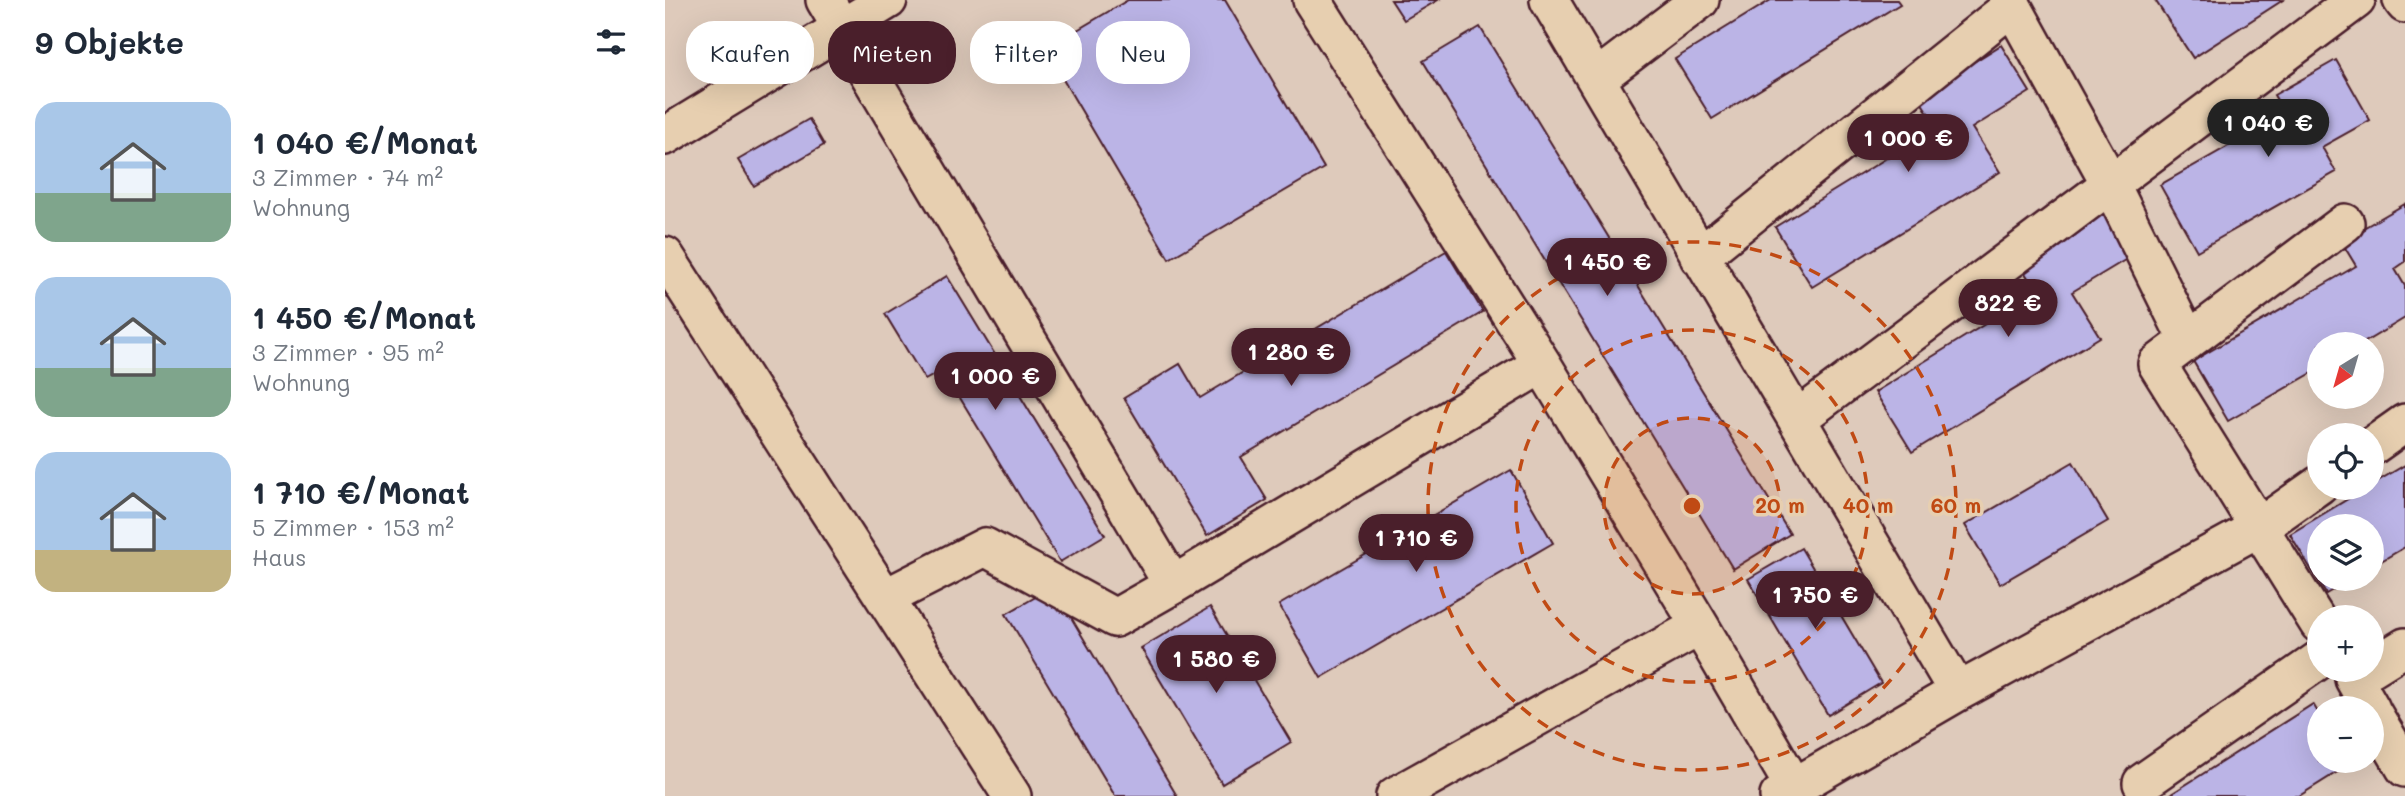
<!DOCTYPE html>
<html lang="de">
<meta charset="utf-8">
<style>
:root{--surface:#fff;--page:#f6f6f7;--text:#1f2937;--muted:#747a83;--accent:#4a1f2b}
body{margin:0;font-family:Mali,sans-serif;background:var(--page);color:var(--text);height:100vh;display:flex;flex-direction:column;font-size:26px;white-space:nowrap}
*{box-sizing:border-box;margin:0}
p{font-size:23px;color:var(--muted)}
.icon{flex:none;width:38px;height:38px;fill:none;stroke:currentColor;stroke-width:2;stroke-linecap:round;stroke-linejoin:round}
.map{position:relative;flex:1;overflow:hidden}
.side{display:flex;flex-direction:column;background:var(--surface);width:665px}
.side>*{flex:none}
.hud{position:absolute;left:21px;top:21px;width:665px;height:63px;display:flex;gap:14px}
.needle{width:46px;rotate:217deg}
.buttons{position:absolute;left:1642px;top:332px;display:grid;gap:14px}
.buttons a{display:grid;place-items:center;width:77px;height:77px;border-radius:50%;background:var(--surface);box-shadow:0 7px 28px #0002;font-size:35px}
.price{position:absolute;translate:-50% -60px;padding:0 16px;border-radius:24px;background:var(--accent);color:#fff;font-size:23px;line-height:46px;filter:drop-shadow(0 2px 4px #0008)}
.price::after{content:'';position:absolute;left:50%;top:42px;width:21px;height:16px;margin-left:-10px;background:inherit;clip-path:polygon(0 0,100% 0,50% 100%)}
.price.active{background:#222;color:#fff}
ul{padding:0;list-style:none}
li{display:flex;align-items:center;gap:21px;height:175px;padding:0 35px}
li span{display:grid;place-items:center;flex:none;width:196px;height:140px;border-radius:21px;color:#555}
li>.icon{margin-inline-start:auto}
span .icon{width:84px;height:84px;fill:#fffc;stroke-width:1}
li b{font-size:30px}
h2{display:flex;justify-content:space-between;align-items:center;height:84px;padding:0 35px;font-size:30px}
.chip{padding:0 24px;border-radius:28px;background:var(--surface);box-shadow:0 7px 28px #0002;font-size:24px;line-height:63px}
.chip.active{background:var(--accent);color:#fff}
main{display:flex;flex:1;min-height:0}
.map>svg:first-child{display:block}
</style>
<main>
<section class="side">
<h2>9 Objekte<svg class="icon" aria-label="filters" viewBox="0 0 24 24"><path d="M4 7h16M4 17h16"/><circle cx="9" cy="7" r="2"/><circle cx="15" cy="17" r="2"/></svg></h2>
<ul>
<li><span style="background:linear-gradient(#a9c7e8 65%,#7fa58c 0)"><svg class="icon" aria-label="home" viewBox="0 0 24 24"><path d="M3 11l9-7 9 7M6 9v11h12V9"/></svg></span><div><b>1 040 €/Monat</b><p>3 Zimmer · 74 m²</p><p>Wohnung</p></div></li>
<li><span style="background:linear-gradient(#a9c7e8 65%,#7fa58c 0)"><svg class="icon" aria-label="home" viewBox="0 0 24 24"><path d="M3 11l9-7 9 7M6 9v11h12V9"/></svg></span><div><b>1 450 €/Monat</b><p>3 Zimmer · 95 m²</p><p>Wohnung</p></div></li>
<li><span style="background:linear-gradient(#a9c7e8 70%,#c2b280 0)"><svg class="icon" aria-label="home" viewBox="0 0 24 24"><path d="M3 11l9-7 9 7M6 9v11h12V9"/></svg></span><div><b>1 710 €/Monat</b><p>5 Zimmer · 153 m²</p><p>Haus</p></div></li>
</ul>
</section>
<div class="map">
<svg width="1740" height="796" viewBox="0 0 1740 796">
<rect width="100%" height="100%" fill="#decabb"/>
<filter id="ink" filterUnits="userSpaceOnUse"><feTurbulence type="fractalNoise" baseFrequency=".0143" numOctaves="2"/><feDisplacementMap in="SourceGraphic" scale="14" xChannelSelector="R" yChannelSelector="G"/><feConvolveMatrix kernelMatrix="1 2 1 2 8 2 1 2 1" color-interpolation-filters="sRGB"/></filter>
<g filter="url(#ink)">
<path fill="#bbb4e6" stroke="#4a1f2b" stroke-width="2" d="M463,0H560L659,168L504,259L380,49Z
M726,0H773L739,20Z
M1106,0H1232L1235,4L1047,119L1010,59Z
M1490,0H1618L1528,58Z
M815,27L1125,534L1068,569L758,61Z
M1336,45L1365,92L1307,128L1335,172L1147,287L1110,227L1272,127L1253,97Z
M1671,60L1705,120L1657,147L1671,172L1532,251L1495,185L1620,114L1609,95Z
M144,119L159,145L89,186L73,160Z
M1740,204V262L1730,269L1740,286V318L1695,345H1654V369L1563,421L1528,361L1691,266L1676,241Z
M1437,210L1465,257L1407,292L1435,337L1247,452L1210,392L1372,292L1353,262Z
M781,251L818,312L576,457L602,500L542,536L459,398L515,364L535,398Z
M282,276L440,535L395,562L278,370L260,380L220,314Z
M1408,462L1443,521L1335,584L1300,525Z
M1740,465V547L1706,567V527H1654V579H1686L1661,594L1625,534L1701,488H1706V485Z
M846,470L888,543L656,678L614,605Z
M1136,548L1216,683L1163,715L1083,579Z
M388,587L512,796H450L341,614Z
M545,607L626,742L557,784L476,648Z
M1648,704L1654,714V761H1684L1685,764L1634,796H1503Z"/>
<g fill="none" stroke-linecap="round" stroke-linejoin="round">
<defs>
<path id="minor" d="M160,0L508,585L877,364
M647,0L877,364L1035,626L1129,787
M884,0L1293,692L1593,528L1654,485
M1344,0L1445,183L1523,341
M1737,0L1740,4
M931,79L1035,0
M0,136L223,0
M0,256L347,796
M1034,257L1347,6
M1132,419L1691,0
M1706,447L1740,423
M220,598L320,547L450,618L508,585
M1654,624L1492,364L1680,223
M1706,668L1740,647
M1703,670L1689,679L1706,709
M1706,710L1740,768
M1477,783L1654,660
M730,796L1035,626
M1114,796L1293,692"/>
</defs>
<use href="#minor" stroke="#4a1f2b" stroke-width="42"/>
<use href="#minor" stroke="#e7cfb0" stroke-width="37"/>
</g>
</g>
<circle cx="1027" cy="506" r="88" fill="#c04a14" fill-opacity=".12"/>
<g fill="none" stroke="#c04a14" stroke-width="3.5" stroke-dasharray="12 9">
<circle cx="1027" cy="506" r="88"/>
<circle cx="1027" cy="506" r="176"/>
<circle cx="1027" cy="506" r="264"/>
</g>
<circle cx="1027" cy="506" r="10" fill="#c04a14" stroke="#e7cfb0" stroke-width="3.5"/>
<g font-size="21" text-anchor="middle" font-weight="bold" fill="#c04a14" stroke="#e7cfb0" stroke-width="7" stroke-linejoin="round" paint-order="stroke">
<text x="1115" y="513">20 m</text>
<text x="1203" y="513">40 m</text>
<text x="1291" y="513">60 m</text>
</g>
</svg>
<div class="buttons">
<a><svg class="needle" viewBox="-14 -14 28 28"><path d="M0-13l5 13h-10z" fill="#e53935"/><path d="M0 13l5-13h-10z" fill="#747a83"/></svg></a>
<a><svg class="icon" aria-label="locate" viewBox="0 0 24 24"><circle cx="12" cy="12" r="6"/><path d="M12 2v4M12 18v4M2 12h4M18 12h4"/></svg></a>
<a><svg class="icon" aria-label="layers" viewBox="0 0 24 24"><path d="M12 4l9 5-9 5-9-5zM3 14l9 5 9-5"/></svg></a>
<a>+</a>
<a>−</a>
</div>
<b class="price active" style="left:1603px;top:159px">1 040 €</b>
<b class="price" style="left:1243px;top:174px">1 000 €</b>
<b class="price" style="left:942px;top:298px">1 450 €</b>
<b class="price" style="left:1343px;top:339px">822 €</b>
<b class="price" style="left:626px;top:388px">1 280 €</b>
<b class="price" style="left:330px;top:412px">1 000 €</b>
<b class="price" style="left:751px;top:574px">1 710 €</b>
<b class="price" style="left:1150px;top:631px">1 750 €</b>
<b class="price" style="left:551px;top:695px">1 580 €</b>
<div class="hud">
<a class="chip">Kaufen</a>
<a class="chip active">Mieten</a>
<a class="chip">Filter</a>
<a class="chip">Neu</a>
</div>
</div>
</main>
